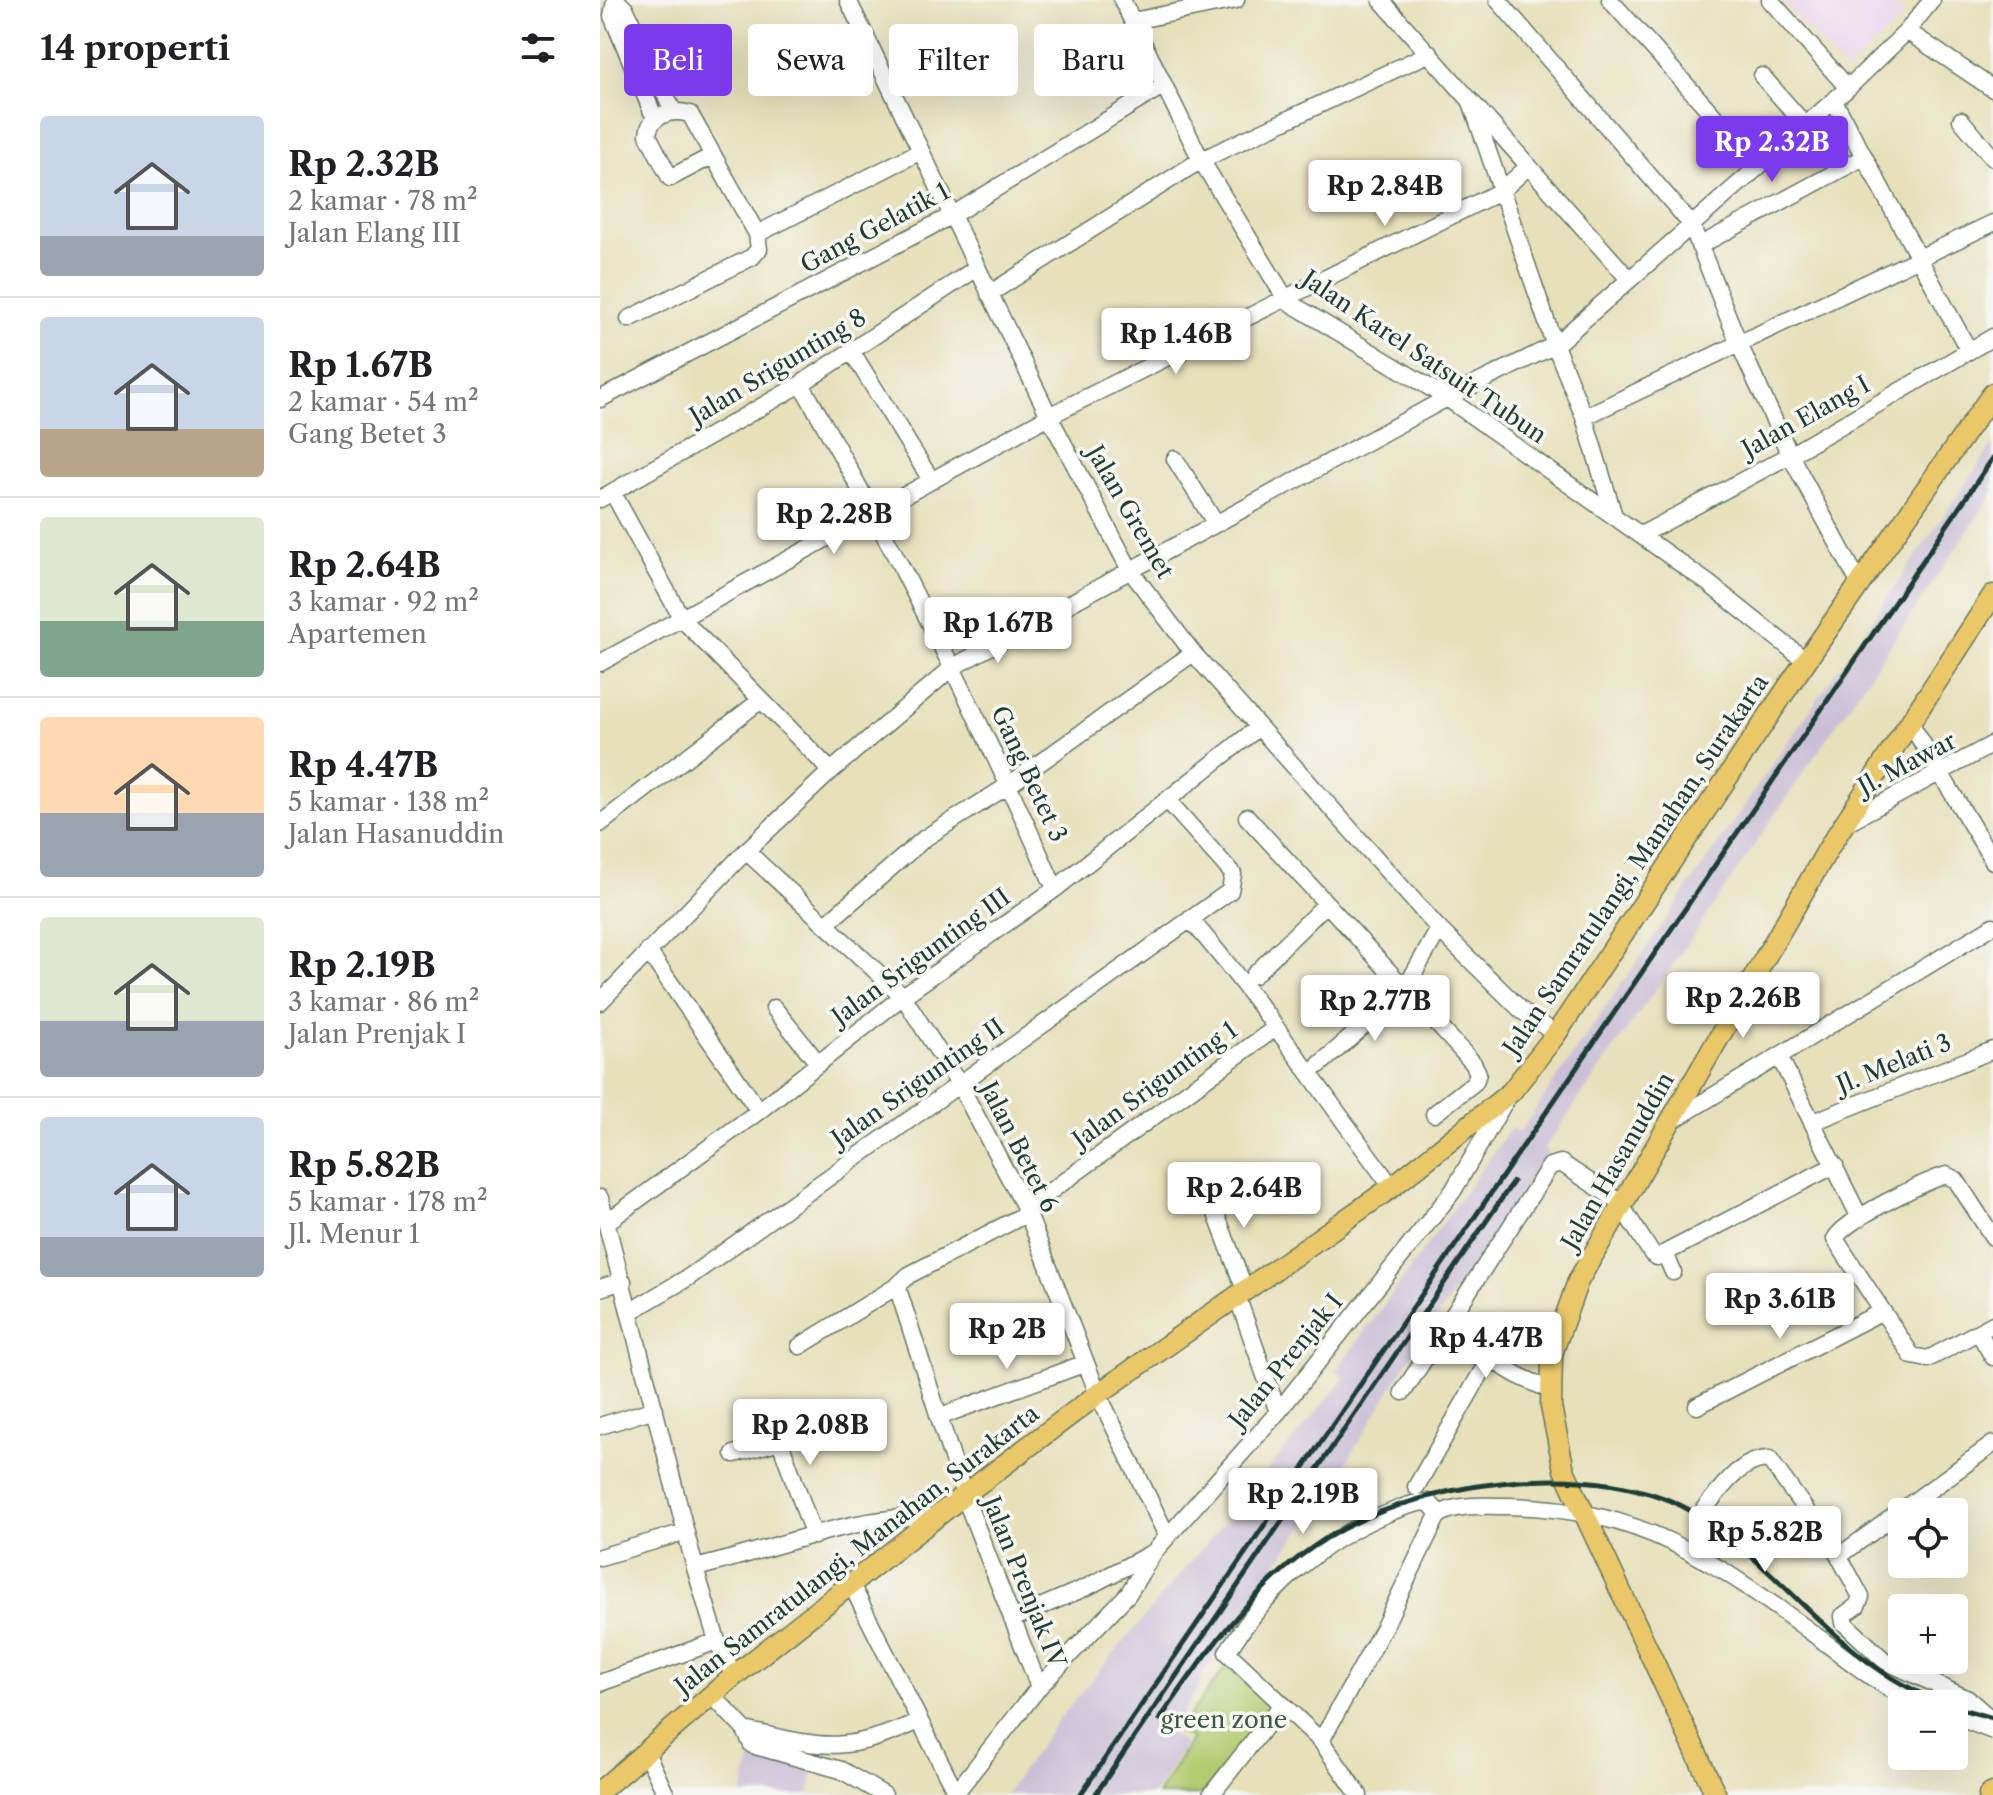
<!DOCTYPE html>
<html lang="id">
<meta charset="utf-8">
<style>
:root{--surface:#fff;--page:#f6f6f6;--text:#202124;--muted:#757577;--line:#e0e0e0;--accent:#7c3aed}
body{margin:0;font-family:"Libre Caslon Text",serif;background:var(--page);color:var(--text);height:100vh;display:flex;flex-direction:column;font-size:30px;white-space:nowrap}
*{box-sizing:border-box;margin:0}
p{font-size:26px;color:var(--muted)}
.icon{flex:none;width:44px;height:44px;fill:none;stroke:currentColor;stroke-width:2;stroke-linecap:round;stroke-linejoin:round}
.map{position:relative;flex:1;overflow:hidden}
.panel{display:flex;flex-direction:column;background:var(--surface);width:600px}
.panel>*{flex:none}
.top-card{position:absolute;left:24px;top:24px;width:760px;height:72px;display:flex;gap:16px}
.buttons{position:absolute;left:1288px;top:1498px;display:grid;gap:16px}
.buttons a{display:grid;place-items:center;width:80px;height:80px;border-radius:8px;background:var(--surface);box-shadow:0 8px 32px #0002;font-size:40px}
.price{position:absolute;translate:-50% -68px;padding:0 18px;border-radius:8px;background:#fff;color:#222;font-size:26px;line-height:52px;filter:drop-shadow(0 2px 4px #0008)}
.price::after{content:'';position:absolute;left:50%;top:48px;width:24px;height:18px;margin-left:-12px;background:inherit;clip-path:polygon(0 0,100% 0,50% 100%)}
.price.current{background:var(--accent);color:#fff}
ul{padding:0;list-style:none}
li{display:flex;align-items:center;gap:24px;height:200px;padding:0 40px}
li+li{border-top:2px solid var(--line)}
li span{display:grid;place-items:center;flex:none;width:224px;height:160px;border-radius:8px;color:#555}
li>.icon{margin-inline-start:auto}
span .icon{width:96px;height:96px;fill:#fffc;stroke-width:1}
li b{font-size:34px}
h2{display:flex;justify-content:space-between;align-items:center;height:96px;padding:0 40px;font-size:34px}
.chip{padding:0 28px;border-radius:8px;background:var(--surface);box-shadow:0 8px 32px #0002;font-size:28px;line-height:72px}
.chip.current{background:var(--accent);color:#fff}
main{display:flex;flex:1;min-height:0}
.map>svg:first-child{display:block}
</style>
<main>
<section class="panel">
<h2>14 properti<svg class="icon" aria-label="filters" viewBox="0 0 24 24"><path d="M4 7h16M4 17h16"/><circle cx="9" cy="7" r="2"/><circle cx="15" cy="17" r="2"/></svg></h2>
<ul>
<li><span style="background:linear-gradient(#c9d6e8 75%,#9aa5b1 0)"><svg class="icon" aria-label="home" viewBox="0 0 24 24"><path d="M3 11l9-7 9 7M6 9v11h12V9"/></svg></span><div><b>Rp 2.32B</b><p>2 kamar · 78 m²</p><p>Jalan Elang III</p></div></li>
<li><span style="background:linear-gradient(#c9d6e8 70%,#b9a48a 0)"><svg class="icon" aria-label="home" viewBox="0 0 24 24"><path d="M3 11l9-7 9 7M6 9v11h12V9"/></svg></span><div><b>Rp 1.67B</b><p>2 kamar · 54 m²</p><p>Gang Betet 3</p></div></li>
<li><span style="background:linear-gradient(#dfe7d0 65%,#7fa58c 0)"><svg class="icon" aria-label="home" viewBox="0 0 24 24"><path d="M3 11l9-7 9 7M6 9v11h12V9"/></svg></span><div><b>Rp 2.64B</b><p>3 kamar · 92 m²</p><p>Apartemen</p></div></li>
<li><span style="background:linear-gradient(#ffd9b3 60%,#9aa5b1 0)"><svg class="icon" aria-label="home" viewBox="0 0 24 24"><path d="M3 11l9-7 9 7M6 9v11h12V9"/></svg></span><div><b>Rp 4.47B</b><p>5 kamar · 138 m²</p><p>Jalan Hasanuddin</p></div></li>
<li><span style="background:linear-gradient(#dfe7d0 65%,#9aa5b1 0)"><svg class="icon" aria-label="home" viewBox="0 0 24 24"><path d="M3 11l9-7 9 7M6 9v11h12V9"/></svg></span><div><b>Rp 2.19B</b><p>3 kamar · 86 m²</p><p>Jalan Prenjak I</p></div></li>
<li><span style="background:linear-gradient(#c9d6e8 75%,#9aa5b1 0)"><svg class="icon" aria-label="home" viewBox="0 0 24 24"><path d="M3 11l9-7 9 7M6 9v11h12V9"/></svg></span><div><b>Rp 5.82B</b><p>5 kamar · 178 m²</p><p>Jl. Menur 1</p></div></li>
</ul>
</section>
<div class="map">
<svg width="1393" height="1795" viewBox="0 0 1393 1795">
<rect width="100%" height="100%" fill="#f6f6f2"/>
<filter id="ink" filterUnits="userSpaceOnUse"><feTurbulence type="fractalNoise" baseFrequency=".0125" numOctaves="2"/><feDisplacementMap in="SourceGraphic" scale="16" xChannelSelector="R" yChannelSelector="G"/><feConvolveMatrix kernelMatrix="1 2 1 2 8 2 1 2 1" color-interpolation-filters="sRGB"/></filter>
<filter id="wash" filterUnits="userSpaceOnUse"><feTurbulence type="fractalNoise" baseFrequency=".006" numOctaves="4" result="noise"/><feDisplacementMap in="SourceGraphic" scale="32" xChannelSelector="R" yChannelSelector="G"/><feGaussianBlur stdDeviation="1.8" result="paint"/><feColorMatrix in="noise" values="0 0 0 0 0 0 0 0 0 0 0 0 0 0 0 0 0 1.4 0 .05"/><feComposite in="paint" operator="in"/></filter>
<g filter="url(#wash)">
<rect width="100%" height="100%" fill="#e7e0ba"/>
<path fill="#ead1ed" d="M1182,0H1290L1304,16L1246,72Z"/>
<path fill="#cabfd7" d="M1393,444V494L1079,956L944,1149L948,1152L811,1356L736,1480L676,1565L687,1573L603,1673L598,1689L569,1733L585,1744L553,1795H405L454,1725L745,1378L736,1371L911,1128L920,1132Z
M153,1752L214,1768L209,1795H142Z"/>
<path fill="#b3cc72" stroke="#698453" stroke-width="2" d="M628,1664L672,1709L602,1795H557L592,1738L577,1732Z"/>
</g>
<g filter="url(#ink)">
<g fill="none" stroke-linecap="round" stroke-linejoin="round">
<defs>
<path id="minor" d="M15,0L12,16L55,119
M16,0L26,10L73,111
M248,0L449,416L530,570L593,653L839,929L922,1011L956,1034
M522,0L601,160L687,301L847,398L1108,583L1206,661
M781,0L1028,278
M898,0L1091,224L1139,344L1190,455L1257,579
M1010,0L1158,165
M1170,0L1248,88
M533,21L636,0
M1307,31L1393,89
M1162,76L1205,125
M1234,101L1369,351
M871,102L954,343
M1361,120L1393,158
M112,156L70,178L48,135C49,114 73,109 90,114L157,234L317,153
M1099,246L1264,157
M389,294L601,160L830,53
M29,319L152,257L159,249L157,234
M955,345L984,417L1014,516
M252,352L331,480
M201,384C296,548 379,716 455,889
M0,399L351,216L564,85
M984,417L1393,223
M575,459L616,524
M13,493L82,619L231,771
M0,499L201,384L377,268
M1041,535L1190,455L1393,337
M0,663L449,416L901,191L929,166
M1309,721L1393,861
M647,817L873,1063L878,1073L875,1082L834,1114
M0,824L161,700
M1244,824L1393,744
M146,851L303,996L359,1084L426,1209L498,1394L567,1536
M590,919C663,1003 725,1098 792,1187
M226,924L325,838L409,785L593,653
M48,951L159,1111
M654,975L726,904
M0,1002L146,851L231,771L353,667L847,398L955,345L1248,88L1307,31L1332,0
M174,1008L218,1063
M1179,1056L1260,1218
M719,1065L804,991L839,929
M1072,1121L1393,926
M1213,1122L1393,1050
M605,1185L645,1290
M0,1198L95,1568L117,1641L134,1676
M1022,1207L1052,1254L1057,1257L1065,1253
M426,1209L674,1029
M428,1213L309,1275L297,1286L364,1495L439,1687
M7,1222L159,1111L303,996L455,889L659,727
M1393,1237L1356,1180L1346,1175C1324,1182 1244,1220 1235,1239L1312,1356L1328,1359L1393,1324
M1073,1272L1065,1253L1235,1165
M0,1288L23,1281
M637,1296L678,1412
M31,1311L89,1277L630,891L633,874L569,802
M842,1330L917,1375L950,1390
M1379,1333L1393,1357
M200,1346L297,1286
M803,1392L950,1166L961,1163L1023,1204
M1097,1406L1281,1312
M169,1411L214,1536
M341,1416L486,1363
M0,1426L55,1409
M134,1454L180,1441
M816,1487L889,1359
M1104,1509C1121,1489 1140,1459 1169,1459L1239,1556L1261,1597L1257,1606L1243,1616L1244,1623L1285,1661L1368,1699L1393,1721
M1239,1556L1393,1444
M0,1557L85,1532
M95,1568C174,1550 255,1513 337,1517
M251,1584L355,1791
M412,1619L487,1587L554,1552
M0,1683L117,1641
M113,1696L145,1730L152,1745L241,1770L284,1795
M1354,1716L1393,1731
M145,1730C223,1747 242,1755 317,1722
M721,1741L785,1625L837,1517C851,1503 888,1506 907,1506C1040,1508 1112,1559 1215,1635C1250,1660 1281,1689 1322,1704
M46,1752L66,1795
M354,1795L439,1687L528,1594L554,1552L678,1412L853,1191L908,1096
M611,1795L681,1706
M759,1795L721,1741L627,1652C665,1592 720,1541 786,1514C799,1509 813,1502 828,1502L840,1514"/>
<path id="major" d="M0,1791L134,1676L364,1495L498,1394L792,1187L911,1092L956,1034L1194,678L1393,393
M1116,1795L964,1470L951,1407L952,1354L978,1281L1231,844L1393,595
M1389,1795L1393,1793"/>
</defs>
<use href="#minor" stroke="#657663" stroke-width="19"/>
<use href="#major" stroke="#657663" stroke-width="23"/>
<use href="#minor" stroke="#fff" stroke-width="16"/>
<use href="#major" stroke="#eac769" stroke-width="20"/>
<path stroke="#1f3d34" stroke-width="5" d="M1354,1707L1393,1718
M560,1719C602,1658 651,1589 713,1547C807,1481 1001,1451 1101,1517C1191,1577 1239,1664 1345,1704
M480,1795L1393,458
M495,1795L913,1182"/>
</g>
</g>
<g text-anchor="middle" stroke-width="7" stroke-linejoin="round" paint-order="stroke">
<g font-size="24" fill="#1f3d34" stroke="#f6f6f2">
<text transform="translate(275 228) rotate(-28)" y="8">Gang Gelatik 1</text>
<text transform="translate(824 357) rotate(34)" y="8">Jalan Karel Satsuit Tubun</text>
<text transform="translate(178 367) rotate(-31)" y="8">Jalan Srigunting 8</text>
<text transform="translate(1206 417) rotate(-29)" y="8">Jalan Elang I</text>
<text transform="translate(530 512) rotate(60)" y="8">Jalan Gremet</text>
<text transform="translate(1307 764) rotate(-28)" y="8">Jl. Mawar</text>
<text transform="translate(429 774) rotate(65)" y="8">Gang Betet 3</text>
<text transform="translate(1036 865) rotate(-56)" y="8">Jalan Samratulangi, Manahan, Surakarta</text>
<text transform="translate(321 957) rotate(-36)" y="8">Jalan Srigunting III</text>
<text transform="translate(1294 1064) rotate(-22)" y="8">Jl. Melati 3</text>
<text transform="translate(318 1083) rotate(-35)" y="8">Jalan Srigunting II</text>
<text transform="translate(555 1085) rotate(-36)" y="8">Jalan Srigunting 1</text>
<text transform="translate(419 1147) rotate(63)" y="8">Jalan Betet 6</text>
<text transform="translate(1018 1161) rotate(-60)" y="8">Jalan Hasanuddin</text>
<text transform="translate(686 1361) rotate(-51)" y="8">Jalan Prenjak I</text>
<text transform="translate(257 1550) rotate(-38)" y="8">Jalan Samratulangi, Manahan, Surakarta</text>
<text transform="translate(424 1582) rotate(68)" y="8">Jalan Prenjak IV</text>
</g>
<g font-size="24" fill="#3d5a40" stroke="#f6f6f2">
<text x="624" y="1728">green zone</text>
</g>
</g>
</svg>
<div class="buttons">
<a><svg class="icon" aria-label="locate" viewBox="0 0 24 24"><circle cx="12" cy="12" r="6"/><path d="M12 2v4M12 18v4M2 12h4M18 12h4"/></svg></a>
<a>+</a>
<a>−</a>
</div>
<b class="price current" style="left:1172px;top:184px">Rp 2.32B</b>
<b class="price" style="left:785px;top:228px">Rp 2.84B</b>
<b class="price" style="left:576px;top:376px">Rp 1.46B</b>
<b class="price" style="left:234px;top:556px">Rp 2.28B</b>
<b class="price" style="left:398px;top:665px">Rp 1.67B</b>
<b class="price" style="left:1143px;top:1040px">Rp 2.26B</b>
<b class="price" style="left:775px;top:1043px">Rp 2.77B</b>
<b class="price" style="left:644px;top:1230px">Rp 2.64B</b>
<b class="price" style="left:1180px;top:1341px">Rp 3.61B</b>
<b class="price" style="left:407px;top:1371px">Rp 2B</b>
<b class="price" style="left:886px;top:1380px">Rp 4.47B</b>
<b class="price" style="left:210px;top:1467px">Rp 2.08B</b>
<b class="price" style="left:703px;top:1536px">Rp 2.19B</b>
<b class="price" style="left:1165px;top:1574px">Rp 5.82B</b>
<div class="top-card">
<a class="chip current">Beli</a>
<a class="chip">Sewa</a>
<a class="chip">Filter</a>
<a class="chip">Baru</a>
</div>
</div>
</main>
